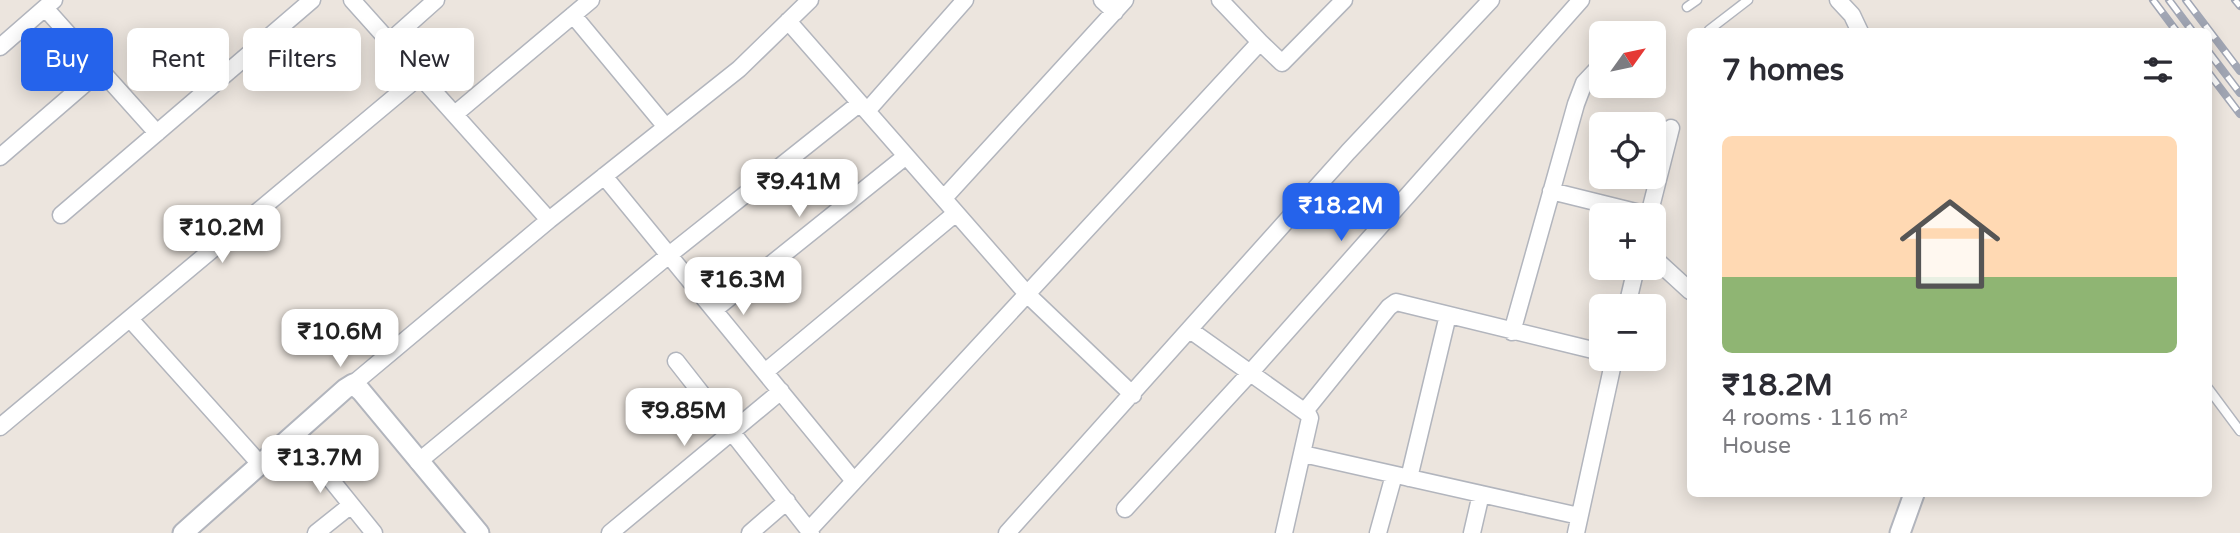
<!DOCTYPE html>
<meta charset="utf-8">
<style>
:root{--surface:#fff;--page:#f2f2f3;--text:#2b2b33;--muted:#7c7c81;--accent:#2563eb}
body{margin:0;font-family:"Varela Round",sans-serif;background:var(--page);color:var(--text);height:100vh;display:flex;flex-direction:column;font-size:26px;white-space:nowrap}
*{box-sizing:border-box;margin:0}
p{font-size:23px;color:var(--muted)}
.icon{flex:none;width:38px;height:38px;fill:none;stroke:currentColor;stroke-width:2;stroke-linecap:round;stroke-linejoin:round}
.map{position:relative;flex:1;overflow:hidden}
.drawer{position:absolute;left:1687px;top:28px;width:525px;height:469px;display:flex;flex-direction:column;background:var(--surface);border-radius:10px;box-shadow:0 4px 18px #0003}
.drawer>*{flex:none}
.guide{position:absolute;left:21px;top:28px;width:665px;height:63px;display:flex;gap:14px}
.needle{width:46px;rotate:57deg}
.fabs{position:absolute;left:1589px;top:21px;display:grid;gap:14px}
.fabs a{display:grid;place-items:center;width:77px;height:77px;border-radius:10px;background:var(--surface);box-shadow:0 4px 18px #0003;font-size:35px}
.price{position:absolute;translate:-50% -60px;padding:0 16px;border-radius:14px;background:#fff;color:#222;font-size:23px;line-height:46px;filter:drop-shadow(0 2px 4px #0008)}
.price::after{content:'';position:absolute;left:50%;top:42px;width:21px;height:16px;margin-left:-10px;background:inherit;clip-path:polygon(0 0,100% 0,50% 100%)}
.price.current{background:var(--accent);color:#fff}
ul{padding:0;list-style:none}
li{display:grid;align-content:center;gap:14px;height:371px;padding:0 35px}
li span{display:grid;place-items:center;height:217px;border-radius:10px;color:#555}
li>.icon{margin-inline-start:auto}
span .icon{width:126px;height:126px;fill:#fffc;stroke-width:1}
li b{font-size:30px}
h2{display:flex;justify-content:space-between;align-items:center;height:84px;padding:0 35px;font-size:30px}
.pill{padding:0 24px;border-radius:10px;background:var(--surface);box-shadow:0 4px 18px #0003;font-size:24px;line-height:63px}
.pill.current{background:var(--accent);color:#fff}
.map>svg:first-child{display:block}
</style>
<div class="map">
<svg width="2240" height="533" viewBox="0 0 2240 533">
<rect width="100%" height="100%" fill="#ece5de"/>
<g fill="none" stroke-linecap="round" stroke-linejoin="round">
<defs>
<path id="service" d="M1687,7L1697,0
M1709,30L1748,0
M2208,388L2240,431"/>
<path id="minor" d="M352,0L549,220L353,384
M1102,0L1115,12
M1220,0L1260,42
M1838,0L1852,15L1860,32
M45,8L157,133
M573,15L666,127
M788,21L1028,295L1133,395
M390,41L436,0
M0,47L54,0
M867,111L965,0
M455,114L591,0
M0,157L102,69
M604,176L854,481
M1551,191L1648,215
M944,198L1125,0
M61,215L312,0
M1649,215L1671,128
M549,220L739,69L810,0
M1654,258L1690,291
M1627,306L1636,268
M714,310L906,156
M130,319L260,464
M1190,330L1308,414L1310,418L1284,533
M1512,332L1576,104L1584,83L1601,65
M676,361L811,533
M765,372L956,213
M1305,411L1389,307L1396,302L1601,352
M0,427L421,75
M294,434L374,533
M1303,454L1579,516
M418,462L669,255L860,103
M1409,478L1448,315
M1125,509L1250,373L1581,0
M809,530L1260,42L1282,63L1344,0
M316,533L351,505
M610,533L781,391
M750,533L787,501
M1007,533L1348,152L1491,0
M1378,533L1394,475
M1472,533L1481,494
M1576,533L1614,359"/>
<path id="tertiary" d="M183,533L345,389L353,384L361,391L479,533
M1900,533L1914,494"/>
</defs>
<use href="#service" stroke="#b2b5bd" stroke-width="11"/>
<use href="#minor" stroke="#b2b5bd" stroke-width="19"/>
<use href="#tertiary" stroke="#b2b5bd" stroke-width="23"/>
<use href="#service" stroke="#fff" stroke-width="8"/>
<use href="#minor" stroke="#fff" stroke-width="16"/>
<use href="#tertiary" stroke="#fff" stroke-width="19"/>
<defs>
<path id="rail" d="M2153,0L2177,32
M2169,0L2193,32
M2186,0L2240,71
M2235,0L2240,6
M2208,51L2240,93
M2208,72L2240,114"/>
</defs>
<use href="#rail" stroke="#a1a6b4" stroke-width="8"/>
<use href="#rail" stroke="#fff" stroke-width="5" stroke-dasharray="16" stroke-linecap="butt"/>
</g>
</svg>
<div class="fabs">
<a><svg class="needle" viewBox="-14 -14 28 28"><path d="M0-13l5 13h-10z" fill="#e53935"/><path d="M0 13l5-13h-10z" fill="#7c7c81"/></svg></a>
<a><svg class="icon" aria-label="locate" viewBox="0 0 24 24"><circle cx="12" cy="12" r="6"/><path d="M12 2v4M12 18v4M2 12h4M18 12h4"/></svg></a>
<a>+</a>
<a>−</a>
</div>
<b class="price" style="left:799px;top:219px">₹9.41M</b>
<b class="price current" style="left:1341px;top:243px">₹18.2M</b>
<b class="price" style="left:222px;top:265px">₹10.2M</b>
<b class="price" style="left:743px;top:317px">₹16.3M</b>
<b class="price" style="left:340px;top:369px">₹10.6M</b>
<b class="price" style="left:684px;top:448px">₹9.85M</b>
<b class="price" style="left:320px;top:495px">₹13.7M</b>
<div class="guide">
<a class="pill current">Buy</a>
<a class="pill">Rent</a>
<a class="pill">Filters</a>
<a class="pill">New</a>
</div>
<section class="drawer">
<h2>7 homes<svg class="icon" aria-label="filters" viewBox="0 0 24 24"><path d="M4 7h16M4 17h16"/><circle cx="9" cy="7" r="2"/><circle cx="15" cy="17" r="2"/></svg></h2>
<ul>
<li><span style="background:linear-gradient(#ffd9b3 65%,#8fb573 0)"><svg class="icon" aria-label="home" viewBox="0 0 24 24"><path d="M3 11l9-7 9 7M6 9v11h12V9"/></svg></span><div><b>₹18.2M</b><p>4 rooms · 116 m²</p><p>House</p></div></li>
</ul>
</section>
</div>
